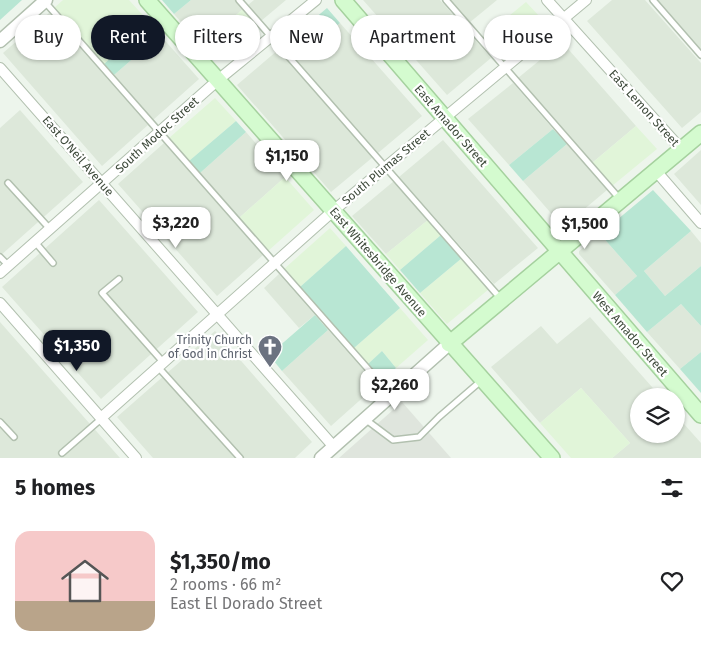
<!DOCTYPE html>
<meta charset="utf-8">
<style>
:root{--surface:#fff;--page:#f6f6f6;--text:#202124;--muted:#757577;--line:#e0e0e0;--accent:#111827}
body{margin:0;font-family:"Fira Sans",sans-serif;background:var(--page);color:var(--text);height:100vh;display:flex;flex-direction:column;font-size:19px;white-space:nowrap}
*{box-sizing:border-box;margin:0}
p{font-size:16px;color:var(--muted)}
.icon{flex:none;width:28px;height:28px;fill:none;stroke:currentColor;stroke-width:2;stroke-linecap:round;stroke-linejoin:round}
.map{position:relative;height:458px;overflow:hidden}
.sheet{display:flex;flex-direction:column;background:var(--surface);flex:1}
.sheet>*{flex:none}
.guide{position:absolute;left:15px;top:15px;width:671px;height:45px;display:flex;gap:10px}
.tools{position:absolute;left:630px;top:388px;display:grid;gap:10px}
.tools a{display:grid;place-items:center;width:55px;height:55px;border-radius:50%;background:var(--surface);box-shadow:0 1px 4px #0004;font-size:25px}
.price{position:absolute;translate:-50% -42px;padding:0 11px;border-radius:10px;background:#fff;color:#222;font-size:16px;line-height:32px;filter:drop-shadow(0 1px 2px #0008)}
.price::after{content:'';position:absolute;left:50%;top:30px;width:15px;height:11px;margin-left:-8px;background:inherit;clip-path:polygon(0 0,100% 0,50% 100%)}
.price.current{background:var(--accent);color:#fff}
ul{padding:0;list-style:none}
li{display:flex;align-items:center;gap:15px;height:125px;padding:0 15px}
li+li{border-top:1px solid var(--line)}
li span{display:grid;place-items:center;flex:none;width:140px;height:100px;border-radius:15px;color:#555}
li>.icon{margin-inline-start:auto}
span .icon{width:60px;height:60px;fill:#fffc;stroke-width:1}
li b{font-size:21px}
h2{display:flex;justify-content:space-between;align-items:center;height:60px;padding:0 15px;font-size:21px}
.chip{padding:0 18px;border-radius:22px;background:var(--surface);box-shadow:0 1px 4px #0004;font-size:18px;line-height:45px}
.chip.current{background:var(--accent);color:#fff}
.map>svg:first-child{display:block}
</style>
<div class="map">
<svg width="701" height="458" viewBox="0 0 701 458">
<rect width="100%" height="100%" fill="#edf5ec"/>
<path fill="#dde8da" d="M191,0H235L243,9L201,45L174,14Z
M254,0H286L261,21L248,5Z
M363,0H440L491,58L447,95Z
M449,0H497L469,23Z
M612,0H645L701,63V112L682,128L587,21Z
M654,0H701V53Z
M49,13L148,125L102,166L3,53Z
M340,23L422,116L378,153L296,61Z
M160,35L199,79L153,120L114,75Z
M562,42L636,126L592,163L518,78Z
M278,50L373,157L331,192L237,85Z
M513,83L553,129L509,165L468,119Z
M20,110L83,182L0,256V128Z
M246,132L285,177L239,218L200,173Z
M443,140L538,248L494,284L399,177Z
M164,143L263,255L217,296L118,184Z
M567,144L607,190L563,227L523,181Z
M701,150V205L674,174Z
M394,181L428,220L386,254L352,216Z
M99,200L198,312L101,399L2,287Z
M691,231L701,243V266L665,296L644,271Z
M600,234L637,276L615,295L579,254V251Z
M279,274L315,315L299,328L264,288Z
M681,304L701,326V352L680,369L647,332Z
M590,317L660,396H639V434H676V415L701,443V458H612L630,443L581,388L540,423L491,367L541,326L557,344Z
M0,322L120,458H0Z
M328,330L377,385L331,426L282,371Z
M215,331L312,442L295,458H153L117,417Z"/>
<path fill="#e1f5d9" d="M63,0H129L150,23L104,64L54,8Z
M526,2L540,17L496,54L482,38Z
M243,9L256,25L215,60L201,45Z
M215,98L236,121L189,161L169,138Z
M636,126L657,149L612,186L592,163Z
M285,177L314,210L268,251L239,218Z
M428,220L441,235L400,270L386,254Z
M330,228L346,246L300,287L284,269Z
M462,258L489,289L447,324L420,293Z
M400,308L428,340L396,368L382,351L368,364L354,348Z
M581,388L630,443L612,458H571L540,423Z"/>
<path fill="#dfe5dd" d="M402,402L451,458H339Z"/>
<path fill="#b8e6d3" d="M0,0H22L0,20Z
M162,0H191L174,14Z
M327,8L340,23L296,61L283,45Z
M150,23L160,35L114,75L104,64Z
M236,121L246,132L200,173L189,161Z
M553,129L567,144L523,181L509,165Z
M653,190L691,231L644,271L665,296L701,266V326L681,304L647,332L615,295L637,276L600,234Z
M441,235L462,258L420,293L400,270Z
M346,246L400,308L354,348L300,287Z
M315,315L328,330L282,371L269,355Z
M382,351L396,368L382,380L368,364Z
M701,352V393L680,369Z"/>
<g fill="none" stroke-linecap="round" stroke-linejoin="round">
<defs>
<path id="service" d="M239,0L501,299
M446,0L619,198
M653,0L701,55
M45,2L391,395
M8,183L50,229
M35,242L53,263
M0,257L8,265
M119,279L102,293L163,362
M158,367L240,458
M365,419L393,440L419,437L439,417L482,380
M0,422L14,437
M62,453L101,419"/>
<path id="minor" d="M547,0L682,150
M0,68L334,447
M656,171L701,223
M0,273L218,80L316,0
M0,303L136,458
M101,418L333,211L586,0"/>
<path id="tertiary" d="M0,41L46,0
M321,458L449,344"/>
<path id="secondary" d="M147,0L552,458
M343,0C463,138 581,277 701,415
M449,344L701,133"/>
</defs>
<use href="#service" stroke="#b2c0af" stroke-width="8"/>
<use href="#minor" stroke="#b2c0af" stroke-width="12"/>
<use href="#tertiary" stroke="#b2c0af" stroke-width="15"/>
<use href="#secondary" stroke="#a5d19e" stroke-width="18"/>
<use href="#service" stroke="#fff" stroke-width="5"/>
<use href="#minor" stroke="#fff" stroke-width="10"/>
<use href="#tertiary" stroke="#fff" stroke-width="12"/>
<use href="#secondary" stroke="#d4fbcf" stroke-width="15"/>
</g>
<defs>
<symbol id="church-pin" viewBox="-11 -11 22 30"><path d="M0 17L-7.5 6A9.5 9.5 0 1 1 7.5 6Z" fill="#6b7280" stroke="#fff"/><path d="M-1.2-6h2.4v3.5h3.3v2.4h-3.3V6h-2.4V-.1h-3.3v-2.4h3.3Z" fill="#fff"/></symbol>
</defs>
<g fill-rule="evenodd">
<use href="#church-pin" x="256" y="333" width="28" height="38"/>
</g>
<g text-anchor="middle" stroke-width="4.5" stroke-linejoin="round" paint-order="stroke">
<g font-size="12" fill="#3d493a" stroke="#fff">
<text transform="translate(644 108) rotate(48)" y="4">East Lemon Street</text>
<text transform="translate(451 126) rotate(49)" y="4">East Amador Street</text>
<text transform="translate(157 135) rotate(-42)" y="4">South Modoc Street</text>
<text transform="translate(78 156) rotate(49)" y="4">East O'Neil Avenue</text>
<text transform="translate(386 167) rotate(-40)" y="4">South Plumas Street</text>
<text transform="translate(378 262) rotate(49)" y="4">East Whitesbridge Avenue</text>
<text transform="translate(630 334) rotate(49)" y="4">West Amador Street</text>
</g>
<g font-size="12" fill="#5b616d" stroke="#fff" text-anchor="end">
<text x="252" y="344">Trinity Church<tspan x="252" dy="14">of God in Christ</tspan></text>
</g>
</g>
</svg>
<div class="tools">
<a><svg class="icon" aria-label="layers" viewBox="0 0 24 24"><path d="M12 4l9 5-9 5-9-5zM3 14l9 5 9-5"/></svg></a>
</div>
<b class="price" style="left:287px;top:182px">$1,150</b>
<b class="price" style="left:176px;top:249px">$3,220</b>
<b class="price" style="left:585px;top:250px">$1,500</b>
<b class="price current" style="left:77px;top:372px">$1,350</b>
<b class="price" style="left:395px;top:411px">$2,260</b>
<div class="guide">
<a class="chip">Buy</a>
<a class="chip current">Rent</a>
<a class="chip">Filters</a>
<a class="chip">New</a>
<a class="chip">Apartment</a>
<a class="chip">House</a>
</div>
</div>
<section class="sheet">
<h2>5 homes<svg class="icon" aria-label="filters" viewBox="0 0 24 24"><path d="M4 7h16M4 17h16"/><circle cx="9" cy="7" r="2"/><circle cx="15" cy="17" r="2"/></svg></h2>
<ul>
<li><span style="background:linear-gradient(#f6c9c9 70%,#b9a48a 0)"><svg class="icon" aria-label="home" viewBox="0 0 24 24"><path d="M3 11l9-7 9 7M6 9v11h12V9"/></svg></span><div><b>$1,350/mo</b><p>2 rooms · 66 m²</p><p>East El Dorado Street</p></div><svg class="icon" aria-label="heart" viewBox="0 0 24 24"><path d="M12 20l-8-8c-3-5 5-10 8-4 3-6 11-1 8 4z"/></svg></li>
</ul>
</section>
